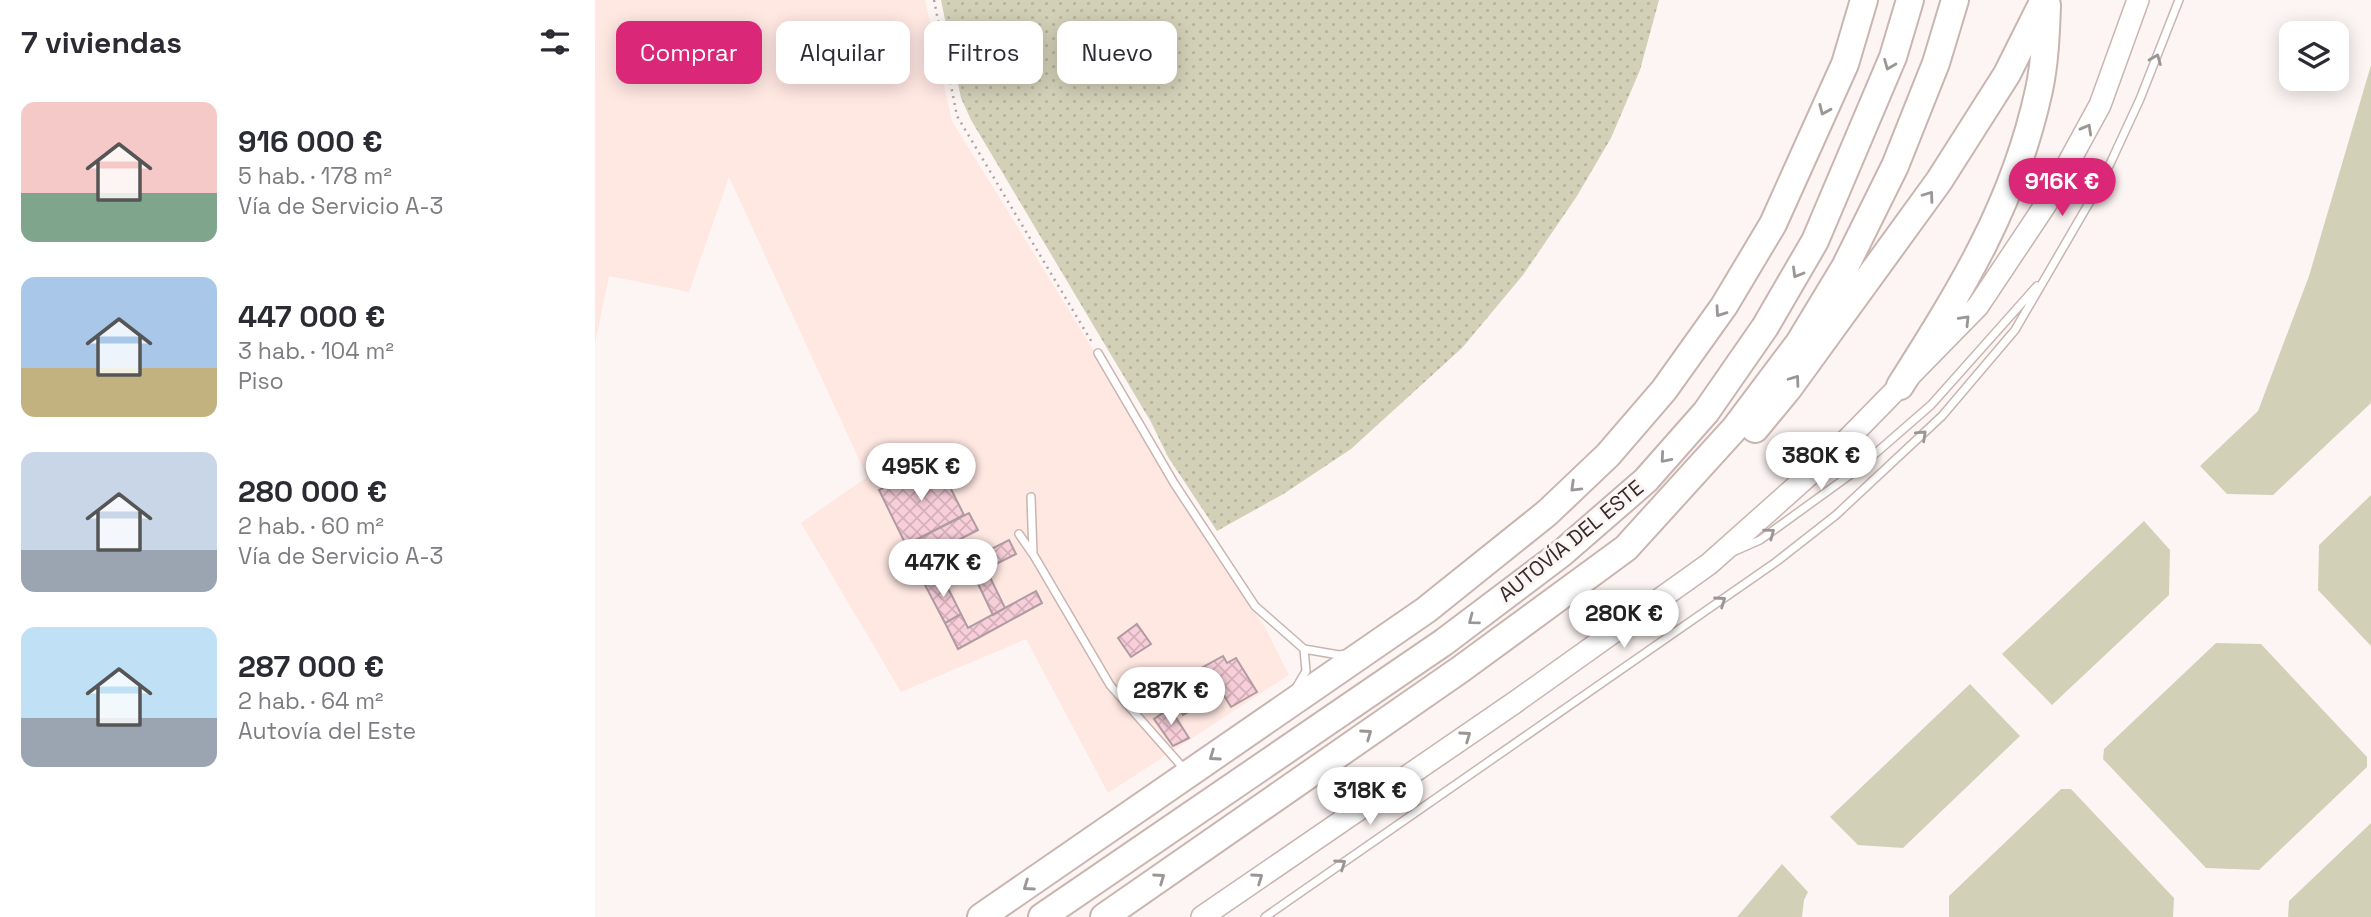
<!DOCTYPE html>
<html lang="es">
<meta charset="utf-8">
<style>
:root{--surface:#fff;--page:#f2f2f3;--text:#2b2b33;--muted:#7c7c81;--accent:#db2777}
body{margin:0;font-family:"Space Grotesk",sans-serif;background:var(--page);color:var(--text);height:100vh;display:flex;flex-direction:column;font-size:26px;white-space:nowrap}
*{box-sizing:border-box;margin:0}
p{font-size:23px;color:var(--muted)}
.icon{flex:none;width:38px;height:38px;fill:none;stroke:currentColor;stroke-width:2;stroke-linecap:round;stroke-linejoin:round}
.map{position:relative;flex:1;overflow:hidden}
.sheet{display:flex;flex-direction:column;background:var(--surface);width:595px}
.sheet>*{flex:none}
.top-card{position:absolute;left:21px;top:21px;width:665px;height:63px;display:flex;gap:14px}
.buttons{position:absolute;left:1684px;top:21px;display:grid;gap:14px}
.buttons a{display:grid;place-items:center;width:70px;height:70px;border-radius:14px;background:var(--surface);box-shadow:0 4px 18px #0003;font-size:35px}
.price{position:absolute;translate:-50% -60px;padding:0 16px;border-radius:24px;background:#fff;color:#222;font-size:23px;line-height:46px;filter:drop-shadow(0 2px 4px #0008)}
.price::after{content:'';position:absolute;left:50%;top:42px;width:21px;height:16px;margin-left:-10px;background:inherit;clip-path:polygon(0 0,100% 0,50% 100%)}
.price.current{background:var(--accent);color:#fff}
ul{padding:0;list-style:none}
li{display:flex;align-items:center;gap:21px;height:175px;padding:0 21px}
li span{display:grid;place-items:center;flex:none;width:196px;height:140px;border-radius:14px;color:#555}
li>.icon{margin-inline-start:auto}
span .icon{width:84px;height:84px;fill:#fffc;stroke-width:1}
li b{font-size:30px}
h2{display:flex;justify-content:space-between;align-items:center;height:84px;padding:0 21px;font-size:30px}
.tag{padding:0 24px;border-radius:14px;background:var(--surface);box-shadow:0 4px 18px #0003;font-size:24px;line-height:63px}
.tag.current{background:var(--accent);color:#fff}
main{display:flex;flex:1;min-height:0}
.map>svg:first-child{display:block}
</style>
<main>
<section class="sheet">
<h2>7 viviendas<svg class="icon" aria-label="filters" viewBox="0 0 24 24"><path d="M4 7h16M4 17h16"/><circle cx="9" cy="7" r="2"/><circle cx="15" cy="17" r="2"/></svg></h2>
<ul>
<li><span style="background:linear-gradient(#f6c9c9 65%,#7fa58c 0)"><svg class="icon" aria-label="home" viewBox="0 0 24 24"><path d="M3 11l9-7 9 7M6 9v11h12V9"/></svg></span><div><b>916 000 €</b><p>5 hab. · 178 m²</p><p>Vía de Servicio A-3</p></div></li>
<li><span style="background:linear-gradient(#a9c7e8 65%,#c2b280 0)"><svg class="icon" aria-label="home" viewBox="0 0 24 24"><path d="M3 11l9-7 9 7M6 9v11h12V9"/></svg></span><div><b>447 000 €</b><p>3 hab. · 104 m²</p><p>Piso</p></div></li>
<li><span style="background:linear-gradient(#c9d6e8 70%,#9aa5b1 0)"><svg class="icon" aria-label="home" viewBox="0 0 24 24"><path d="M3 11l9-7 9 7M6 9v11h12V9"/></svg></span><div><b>280 000 €</b><p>2 hab. · 60 m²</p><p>Vía de Servicio A-3</p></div></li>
<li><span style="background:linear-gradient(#bfe0f5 65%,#9aa5b1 0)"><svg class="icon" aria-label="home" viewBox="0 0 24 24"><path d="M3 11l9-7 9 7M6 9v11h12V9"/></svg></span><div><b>287 000 €</b><p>2 hab. · 64 m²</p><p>Autovía del Este</p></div></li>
</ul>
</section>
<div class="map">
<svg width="1776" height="917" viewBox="0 0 1776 917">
<defs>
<pattern id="park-dots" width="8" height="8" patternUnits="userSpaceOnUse" patternTransform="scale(1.75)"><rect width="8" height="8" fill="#d3d0b8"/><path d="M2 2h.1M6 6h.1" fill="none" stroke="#b6b39e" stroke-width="1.8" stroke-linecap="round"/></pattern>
<pattern id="building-cross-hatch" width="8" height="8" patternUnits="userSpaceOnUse" patternTransform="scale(1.75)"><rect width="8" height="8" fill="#f7ced9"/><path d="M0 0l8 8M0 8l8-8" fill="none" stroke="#d4b1ba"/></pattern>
</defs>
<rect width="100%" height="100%" fill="#fdf5f3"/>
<path fill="#ffe7e2" d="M0,0H330L357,121L672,631L694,675L513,793L431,639L306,692L206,523L272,477L134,177L94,292L14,276L0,343Z"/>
<path fill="#d3d0b8" d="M1776,65V403L1678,495L1632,494L1605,466L1663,411L1714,276Z
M1776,495V646L1723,590L1724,545Z
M1549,521L1575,550L1574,595L1457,705L1407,654Z
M1621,643L1666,644L1772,757V767L1664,870L1611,868L1508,759L1509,749Z
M1375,684L1425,736L1308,848L1263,845L1235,817Z
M1466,789H1476L1579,898L1578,917H1354V896Z
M1776,823V917H1693L1694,901Z
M1187,864L1213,892L1209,900L1207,917H1142Z"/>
<path fill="url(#park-dots)" d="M346,0H1064L1045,70L1016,138L982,196L928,275L867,348L756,449L690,493L622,531L573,457L556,422L376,120L366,98Z"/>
<path fill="url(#building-cross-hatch)" stroke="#af9ca1" stroke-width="2" d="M342,461L369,515L311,545L284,490Z
M374,513L383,530L320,562L311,545Z
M414,540L421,554L391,569L410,608L398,615L372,561Z
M347,576L366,614L350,623L330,585Z
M441,591L447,603L363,649L350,623L366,614L373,628Z
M542,624L556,644L536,657L523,638Z
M628,656L632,663L641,658L662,692L636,707L628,694L588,715L582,704L610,687L601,671Z
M575,708L594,738L578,746L559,719Z"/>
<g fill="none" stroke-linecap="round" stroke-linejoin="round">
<defs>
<path id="service" d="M503,353L579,483L660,606L709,649L744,655L751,654
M436,497L438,554L515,685L591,771
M424,534L437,553
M1140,551L1165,540L1259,472L1336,405L1442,286
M701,688L711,671L709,649
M670,917L1181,562L1241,515L1347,416L1420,330L1508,179L1545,99L1584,0"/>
<path id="secondary" d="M607,917L919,703L1114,564L1241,451L1383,306L1451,204L1505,105L1543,0"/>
<path id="motorway" d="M1305,386C1367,288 1419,205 1444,90C1450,62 1451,33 1452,5
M1160,429L1193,389L1344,181L1412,74L1449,0
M386,917L831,610L952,513L1013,455L1069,390L1129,306L1178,224L1250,64L1269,0
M447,917L849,642L967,553L1051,480L1111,412L1170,327L1220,241L1298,57L1315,0
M509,917L866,669L1031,548L1140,428L1204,343L1250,267L1300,166L1341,63L1360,0"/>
</defs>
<use href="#service" stroke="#c9b5b0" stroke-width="10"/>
<use href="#secondary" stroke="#c9b5b0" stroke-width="24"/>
<use href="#motorway" stroke="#c9b5b0" stroke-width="30"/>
<path stroke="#aca4a2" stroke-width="2.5" stroke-dasharray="2 5" stroke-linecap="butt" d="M339,0L362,116L498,344"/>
<use href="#service" stroke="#fff" stroke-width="7"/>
<use href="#secondary" stroke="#fff" stroke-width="21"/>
<use href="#motorway" stroke="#fff" stroke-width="26"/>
</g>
<defs><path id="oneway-chevron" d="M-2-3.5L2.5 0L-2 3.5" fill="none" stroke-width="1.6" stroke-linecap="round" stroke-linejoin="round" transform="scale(1.75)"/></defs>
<g stroke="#9a9695">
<use href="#oneway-chevron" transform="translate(1561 59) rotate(-68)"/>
<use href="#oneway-chevron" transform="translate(1294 65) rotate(112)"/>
<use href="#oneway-chevron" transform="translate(1229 110) rotate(114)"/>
<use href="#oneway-chevron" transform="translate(1492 129) rotate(-61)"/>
<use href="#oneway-chevron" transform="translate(1334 196) rotate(-54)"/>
<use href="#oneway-chevron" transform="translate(1202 273) rotate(120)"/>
<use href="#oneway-chevron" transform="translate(1125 312) rotate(125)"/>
<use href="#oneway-chevron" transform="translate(1370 320) rotate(-46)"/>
<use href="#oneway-chevron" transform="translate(1200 380) rotate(-54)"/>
<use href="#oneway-chevron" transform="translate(1327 435) rotate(-43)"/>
<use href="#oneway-chevron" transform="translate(1070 458) rotate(131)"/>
<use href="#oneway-chevron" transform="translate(980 487) rotate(136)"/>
<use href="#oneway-chevron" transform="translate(1175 533) rotate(-36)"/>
<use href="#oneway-chevron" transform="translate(1126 601) rotate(-35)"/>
<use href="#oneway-chevron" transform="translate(878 620) rotate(143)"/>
<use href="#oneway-chevron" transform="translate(772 734) rotate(-35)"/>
<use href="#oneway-chevron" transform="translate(871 736) rotate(-35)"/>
<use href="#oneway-chevron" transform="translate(619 756) rotate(145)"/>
<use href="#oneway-chevron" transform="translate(746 864) rotate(-35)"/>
<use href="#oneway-chevron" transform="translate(565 878) rotate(-35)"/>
<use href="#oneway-chevron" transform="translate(663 878) rotate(-35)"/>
<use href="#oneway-chevron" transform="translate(433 886) rotate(145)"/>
</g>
<g text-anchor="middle" stroke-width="6" stroke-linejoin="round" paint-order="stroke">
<g font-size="21" fill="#342c2b" stroke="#fdf5f3">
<text transform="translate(976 541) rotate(-39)" y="7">AUTOVÍA DEL ESTE</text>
</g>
</g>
</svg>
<div class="buttons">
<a><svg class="icon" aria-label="layers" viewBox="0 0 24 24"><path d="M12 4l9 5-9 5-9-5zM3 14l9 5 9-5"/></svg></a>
</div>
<b class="price current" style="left:1467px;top:218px">916K €</b>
<b class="price" style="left:1226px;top:492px">380K €</b>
<b class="price" style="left:326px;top:503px">495K €</b>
<b class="price" style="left:348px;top:599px">447K €</b>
<b class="price" style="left:1029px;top:650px">280K €</b>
<b class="price" style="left:576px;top:727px">287K €</b>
<b class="price" style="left:775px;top:827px">318K €</b>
<div class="top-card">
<a class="tag current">Comprar</a>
<a class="tag">Alquilar</a>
<a class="tag">Filtros</a>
<a class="tag">Nuevo</a>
</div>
</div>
</main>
